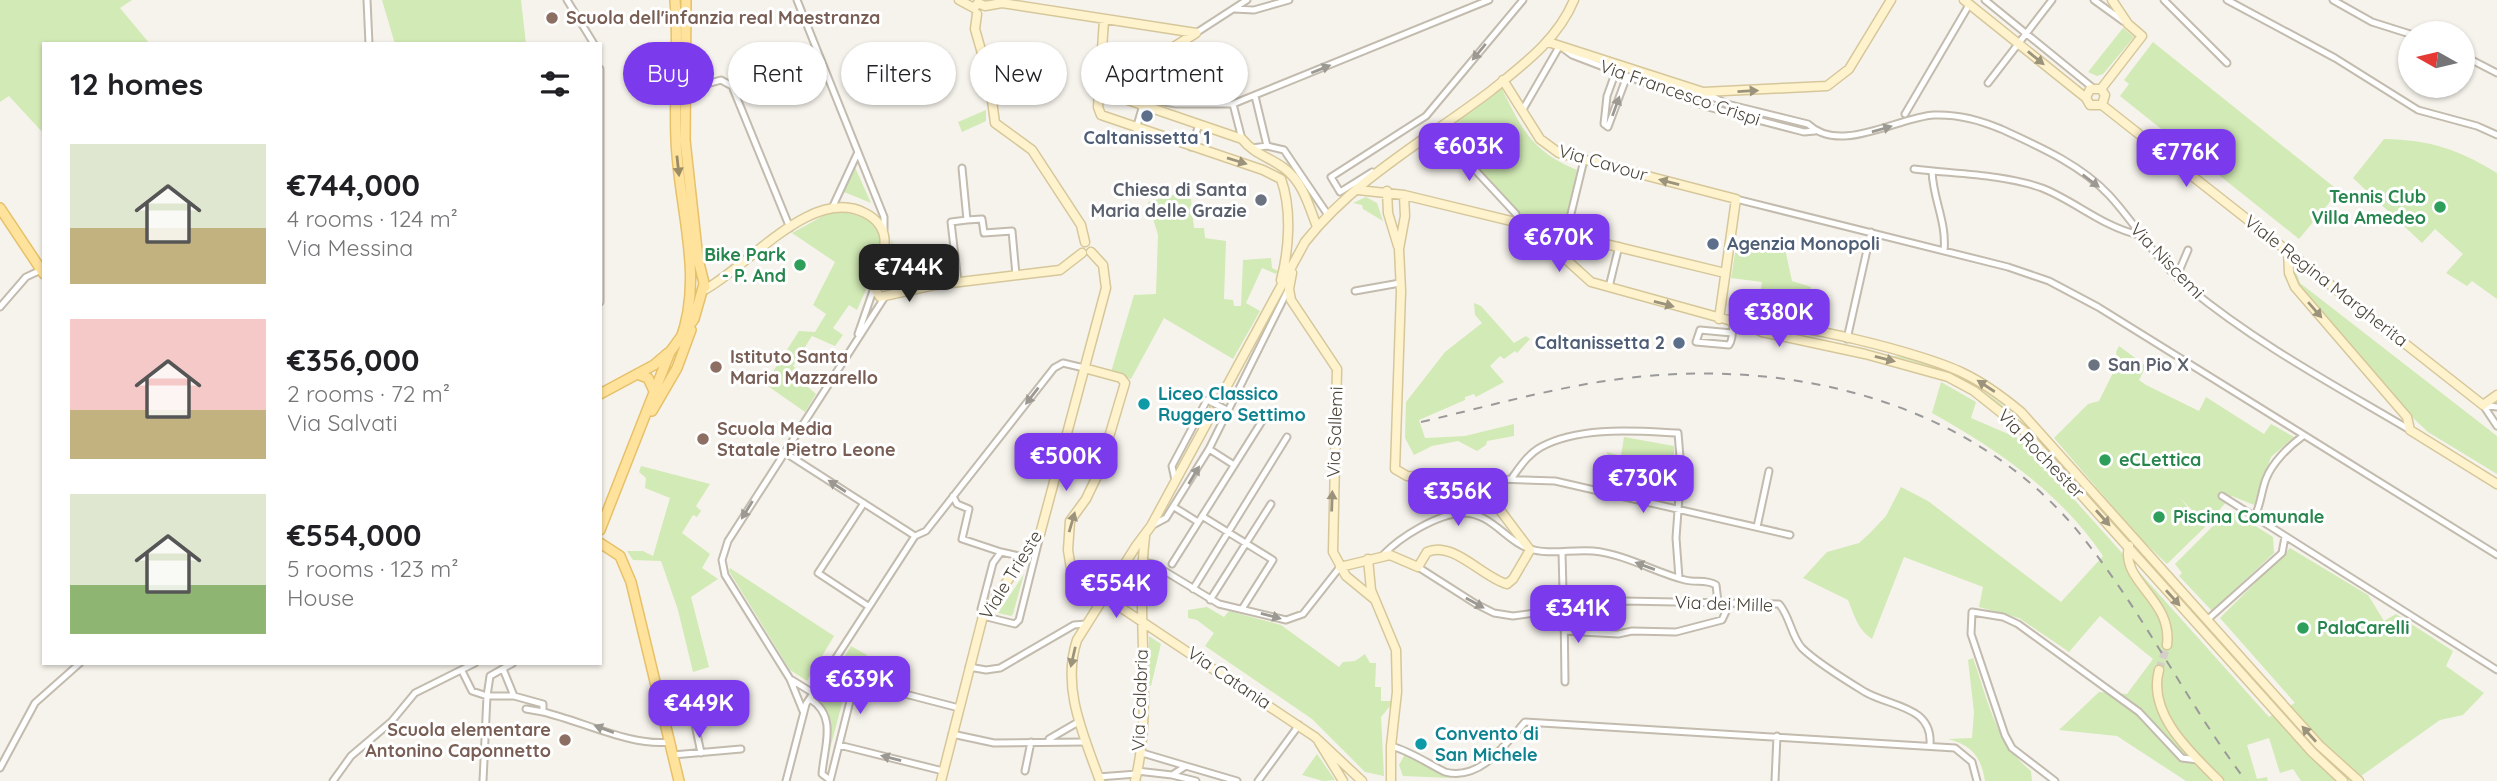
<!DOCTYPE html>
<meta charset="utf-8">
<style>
:root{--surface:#fff;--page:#f2f2f2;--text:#202124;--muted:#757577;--accent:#7c3aed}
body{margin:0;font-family:Quicksand,sans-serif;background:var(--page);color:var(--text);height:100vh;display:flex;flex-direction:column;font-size:26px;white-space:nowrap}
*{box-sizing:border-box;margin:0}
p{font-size:23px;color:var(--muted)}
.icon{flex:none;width:38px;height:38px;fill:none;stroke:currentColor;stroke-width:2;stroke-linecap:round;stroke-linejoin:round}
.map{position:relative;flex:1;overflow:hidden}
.sheet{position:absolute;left:42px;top:42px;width:560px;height:623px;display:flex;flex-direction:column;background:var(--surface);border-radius:0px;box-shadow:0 2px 5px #0004}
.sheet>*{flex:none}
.banner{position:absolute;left:623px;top:42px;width:665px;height:63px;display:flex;gap:14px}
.needle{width:46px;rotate:278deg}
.controls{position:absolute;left:2398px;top:21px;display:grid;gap:14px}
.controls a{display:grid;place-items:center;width:77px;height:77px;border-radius:50%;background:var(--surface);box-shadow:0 2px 5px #0004;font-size:35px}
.price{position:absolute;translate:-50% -60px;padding:0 16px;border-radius:14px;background:var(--accent);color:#fff;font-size:23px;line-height:46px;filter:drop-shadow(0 2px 4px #0008)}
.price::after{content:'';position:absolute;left:50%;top:42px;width:21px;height:16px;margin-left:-10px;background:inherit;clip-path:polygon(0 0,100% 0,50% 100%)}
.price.current{background:#222;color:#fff}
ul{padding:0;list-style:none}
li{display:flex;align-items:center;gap:21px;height:175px;padding:0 28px}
li span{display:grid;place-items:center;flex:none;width:196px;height:140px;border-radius:0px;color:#555}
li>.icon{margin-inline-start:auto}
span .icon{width:84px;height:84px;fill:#fffc;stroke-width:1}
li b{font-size:30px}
h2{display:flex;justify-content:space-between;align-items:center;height:84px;padding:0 28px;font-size:30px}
.chip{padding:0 24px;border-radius:32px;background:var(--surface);box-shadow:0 2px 5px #0004;font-size:24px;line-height:63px}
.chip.current{background:var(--accent);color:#fff}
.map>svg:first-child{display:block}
</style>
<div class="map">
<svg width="2497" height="781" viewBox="0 0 2497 781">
<rect width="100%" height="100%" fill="#f6f3ec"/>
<path fill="#d2eab5" d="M0,0H132L120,8L150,44H44V134L9,96L0,102Z
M382,0H521L526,44H395Z
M2123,28L2134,37L2103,74L2097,76L2088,72Z
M2153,42L2339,191L2299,239L2120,96L2129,84L2124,80Z
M1501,87C1522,129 1531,151 1577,170L1564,229L1532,222L1519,212L1444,132Z
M986,110V121L962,132L958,122Z
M2384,139C2430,140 2458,149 2497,173V299L2472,281L2467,286L2446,273L2463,254L2435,229L2422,243L2353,178Z
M854,165L871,203L844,192Z
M1190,190L1194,228H1204L1205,238L1226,241L1224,299L1233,300L1234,306H1241L1243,260L1271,258L1272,268L1278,271L1276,274L1262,268L1246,303L1260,311L1233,359L1164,318L1131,379L1111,372L1134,295L1156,294L1158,235L1148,202Z
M1366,197L1377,203L1383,221L1363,209L1362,205L1353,203Z
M839,212C851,213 873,218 878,230C886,246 864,295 857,310L849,305L833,328L843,335L835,346L812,336L793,366L797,369L794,375L816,394L805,412L765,384L799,331L815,332L826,314L813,305L835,262L792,233L825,215Z
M892,239L898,283L888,272Z
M1737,241L1785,249L1792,281L1811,287L1808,322L1765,315L1767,303L1759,301L1762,282L1731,278Z
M2295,269L2300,283L2497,436V474L2428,432L2413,418L2301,291L2293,275Z
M1474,303L1481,306L1514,343L1526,336L1530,339L1517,353L1515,351L1504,359L1500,356L1490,366L1504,382L1476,397L1474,394L1465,397V400L1419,420L1425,438L1465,436L1514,424V436L1487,441L1486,445L1477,451L1458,441L1432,446L1414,455L1405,438L1406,402L1445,352L1482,323L1475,315Z
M2119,346L2146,366L2139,380L2146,385L2199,411L2206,397L2264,434L2271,424L2294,437L2271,457L2254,505L2232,496L2211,519L2202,520L2179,497L2205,527L2167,564L2138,536L2054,438L2088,404L2099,401L2118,363L2116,352Z
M1891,356C1903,355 1920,361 1932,365C2014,394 2066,470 2123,533C2106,522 2089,497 2075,482C2019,419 1978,374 1891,356Z
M1941,382L1976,402L1971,418L2020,439L2269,717L2281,710L2133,544L2282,710L2295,703L2220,618L2290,548L2368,595L2384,621L2396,614L2453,651L2446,666L2484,693L2463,715L2440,720L2354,781H2301L2293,769L2280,773L2269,738L2247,745L2257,779L2267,777L2268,781H2186L2117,736L2059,730L2099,692L2127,694L2153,659L2100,616L2069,652L2019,618L1979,607L1983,587L1904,557L1872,639C1858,630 1854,615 1848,600L1803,578L1827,552L1859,543L1869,534L1886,516L1901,487L1928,501L2061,602L2103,556C2061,493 1997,449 1932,413Z
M1624,437L1674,446V498L1612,485L1607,452L1621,456Z
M641,466L710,484L696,506L701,511L697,517L693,515L682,533L710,554L702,568L718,579L691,597L709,667L693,672L678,610L661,561L633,560L627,551H643L653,556L670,498L645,488L646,478L639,472Z
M2233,512L2273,537L2274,553L2212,611L2179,576L2182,573L2175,564L2222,517Z
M730,568L834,636L807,681L790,670L729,571Z
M1024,574L1013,614L1011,616L998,613Z
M1127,575L1133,578V605L1115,594Z
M1207,607L1224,617L1229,611L1281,625L1339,667L1343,662L1355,661L1365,654L1370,663H1376L1375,687H1381V701H1391V705L1381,717L1384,776L1365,772L1312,719L1205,646L1214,633L1197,620L1188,618V610Z
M1149,636L1161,644L1151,686L1148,685Z
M851,646L867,655L856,678L849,677L830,749L831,722L819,698Z
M1973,658C1988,700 1995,742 2031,771L2032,781H1985C1981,757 1972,745 1948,739L1972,738L1974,712L1968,660Z
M1317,754L1335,780L1323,781L1302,775Z
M1405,754L1452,778L1403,776L1399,765Z"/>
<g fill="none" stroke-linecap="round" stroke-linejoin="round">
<path stroke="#d4d0c8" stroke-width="8" stroke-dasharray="8 4" stroke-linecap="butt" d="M2159,670L2167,645"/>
<defs>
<path id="street" d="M367,0L369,44
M567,0L594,44
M797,0L884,217V229
M1985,0L2093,88
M2094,0L2123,21
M2164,0L2227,63
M2227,0L2335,58L2418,110L2477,126L2497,135
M2333,0L2372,22L2410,34
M1234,9L1254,10L1289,0
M1196,33L1247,0
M1564,49L1572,55L1708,107L1804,132L1815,131
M2462,55L2497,73
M600,69V302
M1616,71L1607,96L1604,124L1608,127L1627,76
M1988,83L2052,0
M686,90L721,80L732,86L790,228
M1703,92L1727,104L1808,124C1840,155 1898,117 1934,115C1957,114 1980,120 2001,129C2038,146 2080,164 2109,195C2136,224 2156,261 2188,287C2257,344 2334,385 2410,430
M1255,96L1267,146
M1233,104L1242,139
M1522,111L1559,47
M1905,114L1969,5
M1136,129L1143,105L1153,100L1176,104H1233L1489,0
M1438,130L1516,214L1519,223
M1191,147L1199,125
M1252,148L1267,146L1284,150L1328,215
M1914,169C1955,174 2002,174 2042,188C2075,201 2103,227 2139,235
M1932,171C1933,200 1947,222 1944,251
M1372,172L1340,192L1331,177L1426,116L1523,0
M1736,199L2008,267L2049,281L2098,307L2497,555
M833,206L858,152
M967,220L982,219L984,233L1012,231L1016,275
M1561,255L1584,160
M2177,276L2188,250
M958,282L951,222L967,220L962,168
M1609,287L1619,246
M1355,291L1400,283
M0,307L26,277L41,270
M1732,333L1700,330L1696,342L1729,345C1733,340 1733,330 1733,323
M858,334L874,288
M1847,339L1871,232
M2497,407L2483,405L2497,426
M1209,449L1234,465
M784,452L915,536
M1498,479L1555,481L1790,535
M1511,479C1520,467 1528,454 1541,447C1580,426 1635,431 1678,433L1681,469L1676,538L1679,578
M1175,480L1172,466L1207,400L1213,403
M953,496L957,504L969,509L962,539L1001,552
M2222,496L2497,670
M864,503L818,573L868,606
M1174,507L1198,522
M1202,516L1273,560L1242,609
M2254,518C2261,505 2261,492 2266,479C2272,463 2289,446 2303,436
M1151,526L1166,518L1209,449L1288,290
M1757,527L1769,471
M1562,552L1563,591
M1383,555C1400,537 1437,514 1463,513C1493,513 1507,544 1534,550C1553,555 1573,549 1593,551C1625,554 1654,572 1685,580C1696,583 1706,579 1716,585L1718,602
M1024,557L1001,552L993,563L981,609L983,616L1015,624L1019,620L1039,540
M1142,562L1153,564L1219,604L1286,620L1303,614L1340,567
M1172,564L1264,418
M1418,567L1476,604L1494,613L1513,616L1624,601L1779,604C1790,616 1791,636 1802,648C1816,662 1847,681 1865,692C1891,707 1933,706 1930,745
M1193,589L1287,437
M1210,600L1271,504
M1564,609L1565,682
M2207,620L2282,553L2285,537
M1564,631L1618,634L1632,631L1676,632L1722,620L1730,603
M513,663L490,676L487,696H514
M969,667L986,670L1000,668L1074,625L1086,624
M503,669L514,696L543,704V712C582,721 632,747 670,742
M462,671L472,691L487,696L483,781
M792,680L813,693
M810,699C838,716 824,747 822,774L830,780
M526,709L543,712
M803,711L790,679L725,575L722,560L728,541L886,295
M693,715L701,753
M952,734L994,743L1086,742
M1049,739L1080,721
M839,745L943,771
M1391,746C1410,751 1427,763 1445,772C1480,781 1504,746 1525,722L1955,748L1972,762L1977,781
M1139,752L1186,766
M673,755L741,749
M0,768L35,703L80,663
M1025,771L1031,742
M1137,771L1172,775L1186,766L1237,781
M1172,775L1196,781
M1098,777L1137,774
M333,781L351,756L391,722L415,693L475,663
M786,781L806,704L915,536L926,531L1054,368L1063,363L1084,368
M830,781L855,681L959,708
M1258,781L1299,725
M1775,781L1777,736
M2055,781L2012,748L2005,735L1971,634L1972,612L2003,617L2018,624L2139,712L2182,758L2198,760"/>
<path id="secondary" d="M959,0L974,8
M1964,0L2086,98L2090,105H2102
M974,8L978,3L985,6L1002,3L1196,33
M977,14L975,29L989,78L995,123L1032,150L1081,225L1085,242
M1104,20L1098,107L1101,115L1263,170L1281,179C1292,209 1289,250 1281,280
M1548,42L1703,92L1827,86L1849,69L1891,0
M1503,80L1540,139L1559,153L1736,199L1719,319
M2101,89L2142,36L2128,24L2112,0
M1099,94L1119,97L1242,139C1254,154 1269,157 1284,168C1303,182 1309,206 1317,227
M1099,94L1196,33
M2086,98L2090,89H2101L2105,95L2102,105
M2102,105L2483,405L2497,395
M1358,190L1404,195L1725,273
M1387,191L1388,213L1398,246
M1528,225L1591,282L1750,326L1762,332L1865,354L1948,377L1974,391L2023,430L2312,752L2343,781
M2288,250L2289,273L2295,287L2407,417L2410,430L2497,484
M1292,273L1289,289L1291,300L1337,369L1333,552L1346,576L1374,599
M875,285L881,281L911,286
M704,290C747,268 812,185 865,213C898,230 881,259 874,288L880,297L935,285L1060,270L1082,253
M1750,326C1790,319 1925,354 1963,373C1984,383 2003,397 2021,412L2319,745L2359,781
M1084,368L1121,378L1125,383L1098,474L1086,499L1070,521L1068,550L1072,575L1315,737L1362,781
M2129,546C2120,582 2173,599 2167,645
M1368,559L1371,590L1396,650L1397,692L1391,746V781
M1340,567L1390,555L1418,567L1427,552C1453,540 1483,578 1507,584L1513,579L1530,550L1500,510L1498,479L1407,476L1395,469L1401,291L1399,249L1405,216L1404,195
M2159,670C2147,714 2191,753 2219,781
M1319,742L1343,781
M941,781L983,616L1040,534L1106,288L1103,265L1091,252
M1100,781C1084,736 1061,688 1077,640L1136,546L1151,526L1305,242C1354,179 1429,138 1492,90C1524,64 1558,39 1574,0
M1135,781C1154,708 1135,614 1145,537"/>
<path id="primary" d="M675,0C679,46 674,93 676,139C678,206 705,276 680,341
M686,0L685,140L698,259L705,287
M0,208L44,274
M637,374L648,378L654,391
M600,394L654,365L668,353
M652,411L677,368L691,330
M600,530L670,352L694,319L704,284
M600,543L620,556L631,582L679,781"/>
</defs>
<use href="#street" stroke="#c2bbae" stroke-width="9"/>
<use href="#secondary" stroke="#d6c79b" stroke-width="11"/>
<use href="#primary" stroke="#e6c16a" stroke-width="12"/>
<use href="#street" stroke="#fff" stroke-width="5"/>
<use href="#secondary" stroke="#fff3cd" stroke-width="8"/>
<use href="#primary" stroke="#ffe39c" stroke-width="9"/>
<path stroke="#9a9a9a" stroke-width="2" stroke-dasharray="9 9" stroke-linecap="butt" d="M1421,422C1490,406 1558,386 1628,378C1787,359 1961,399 2070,522C2138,601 2183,698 2246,781"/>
<defs>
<path id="street-bridge" d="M1213,403L1225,409"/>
</defs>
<use href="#street-bridge" stroke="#c2bbae" stroke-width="9" stroke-linecap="butt"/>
<use href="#street-bridge" stroke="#fff" stroke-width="5"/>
</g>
<defs><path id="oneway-solid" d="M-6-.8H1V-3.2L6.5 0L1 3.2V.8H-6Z" transform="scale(1.75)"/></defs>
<g fill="#9c9892">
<use href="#oneway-solid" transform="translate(1479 52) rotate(130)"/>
<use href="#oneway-solid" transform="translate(1321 69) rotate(-22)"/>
<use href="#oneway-solid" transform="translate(1616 106) rotate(-70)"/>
<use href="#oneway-solid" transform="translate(1882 129) rotate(-16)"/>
<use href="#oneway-solid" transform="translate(2091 181) rotate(37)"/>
<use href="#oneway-solid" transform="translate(1032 396) rotate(128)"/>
<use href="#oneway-solid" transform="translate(1194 475) rotate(-59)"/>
<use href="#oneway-solid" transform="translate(837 486) rotate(-147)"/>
<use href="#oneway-solid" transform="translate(747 510) rotate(122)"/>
<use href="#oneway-solid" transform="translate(1645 566) rotate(-160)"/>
<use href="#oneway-solid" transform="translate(1475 603) rotate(29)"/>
<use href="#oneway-solid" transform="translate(1271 616) rotate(15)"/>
<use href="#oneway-solid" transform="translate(604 729) rotate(-160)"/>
<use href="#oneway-solid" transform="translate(891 758) rotate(-166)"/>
</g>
<g fill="#9c937c">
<use href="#oneway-solid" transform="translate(2036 58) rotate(39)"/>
<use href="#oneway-solid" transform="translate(1748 91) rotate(-3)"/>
<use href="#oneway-solid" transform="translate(1237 161) rotate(17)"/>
<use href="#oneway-solid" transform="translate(1669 182) rotate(-166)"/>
<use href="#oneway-solid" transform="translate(1664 304) rotate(15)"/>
<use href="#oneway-solid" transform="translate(2315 310) rotate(49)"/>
<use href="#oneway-solid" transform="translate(1885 359) rotate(14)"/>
<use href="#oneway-solid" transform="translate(1986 386) rotate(-147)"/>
<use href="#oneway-solid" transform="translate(1332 501) rotate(-88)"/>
<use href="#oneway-solid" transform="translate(2103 518) rotate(48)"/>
<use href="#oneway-solid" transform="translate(1072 522) rotate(-74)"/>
<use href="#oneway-solid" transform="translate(2173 598) rotate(48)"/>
<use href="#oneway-solid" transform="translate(1073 657) rotate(103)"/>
<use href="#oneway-solid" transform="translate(2309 734) rotate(-132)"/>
</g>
<use fill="#9c8c66" href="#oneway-solid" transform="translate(678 166) rotate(84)"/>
<g fill="#8d6e63" stroke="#fff" stroke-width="2.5">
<circle cx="552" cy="18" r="7"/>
<circle cx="716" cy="367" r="7"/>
<circle cx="703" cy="439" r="7"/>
<circle cx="565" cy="740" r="7"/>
</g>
<g fill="#5c6f8a" stroke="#fff" stroke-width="2.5">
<circle cx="1147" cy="116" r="7"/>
<circle cx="1713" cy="244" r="7"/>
<circle cx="1679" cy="343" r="7"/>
</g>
<g fill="#6b7280" stroke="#fff" stroke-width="2.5">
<circle cx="1261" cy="200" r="7"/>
<circle cx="2094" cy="365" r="7"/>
</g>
<g fill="#2e9e5b" stroke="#fff" stroke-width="2.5">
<circle cx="2440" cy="207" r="7"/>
<circle cx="800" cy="265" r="7"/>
<circle cx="2105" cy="460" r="7"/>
<circle cx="2159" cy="517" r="7"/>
<circle cx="2303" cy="628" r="7"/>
</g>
<g fill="#0f9aa8" stroke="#fff" stroke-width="2.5">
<circle cx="1144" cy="404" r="7"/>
<circle cx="1421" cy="744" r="7"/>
</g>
<g text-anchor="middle" stroke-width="6" stroke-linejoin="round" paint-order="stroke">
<g font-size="18" font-weight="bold" fill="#785e54" stroke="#fff" text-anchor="start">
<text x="566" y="24">Scuola dell'infanzia real Maestranza</text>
<text x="730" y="363">Istituto Santa<tspan x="730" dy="21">Maria Mazzarello</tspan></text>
<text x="717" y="435">Scuola Media<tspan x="717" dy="21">Statale Pietro Leone</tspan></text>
<text x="551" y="736" text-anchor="end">Scuola elementare<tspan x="551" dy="21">Antonino Caponnetto</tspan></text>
</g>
<g font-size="18" fill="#4b4439" stroke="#fff">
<text transform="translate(1680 93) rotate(19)" y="6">Via Francesco Crispi</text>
<text transform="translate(1603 163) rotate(16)" y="6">Via Cavour</text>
<text transform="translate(2167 261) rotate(46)" y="6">Via Niscemi</text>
<text transform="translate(2326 281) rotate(38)" y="6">Viale Regina Margherita</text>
<text transform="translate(1335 432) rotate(-88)" y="6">Via Sallemi</text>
<text transform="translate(2041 454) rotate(46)" y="6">Via Rochester</text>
<text transform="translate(1011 575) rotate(-58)" y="6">Viale Trieste</text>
<text transform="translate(1724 604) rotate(2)" y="6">Via dei Mille</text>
<text transform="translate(1229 678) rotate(34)" y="6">Via Catania</text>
<text transform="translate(1140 700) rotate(-88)" y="6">Via Calabria</text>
</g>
<g font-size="18" font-weight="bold" fill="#4e5e75" stroke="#fff">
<text x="1147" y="144">Caltanissetta 1</text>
<text x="1727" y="250" text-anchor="start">Agenzia Monopoli</text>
<text x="1665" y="349" text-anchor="end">Caltanissetta 2</text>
</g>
<g font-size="18" font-weight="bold" fill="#5b616d" stroke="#fff" text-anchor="end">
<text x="1247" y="196">Chiesa di Santa<tspan x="1247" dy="21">Maria delle Grazie</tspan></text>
<text x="2108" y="371" text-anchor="start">San Pio X</text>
</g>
<g font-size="18" font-weight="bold" fill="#27864d" stroke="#fff" text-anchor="start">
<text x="2426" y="203" text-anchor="end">Tennis Club<tspan x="2426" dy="21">Villa Amedeo</tspan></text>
<text x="786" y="261" text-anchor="end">Bike Park<tspan x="786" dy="21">- P. And</tspan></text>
<text x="2119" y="466">eCLettica</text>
<text x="2173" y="523">Piscina Comunale</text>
<text x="2317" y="634">PalaCarelli</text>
</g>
<g font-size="18" font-weight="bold" fill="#0d838f" stroke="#fff" text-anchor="start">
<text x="1158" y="400">Liceo Classico<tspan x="1158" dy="21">Ruggero Settimo</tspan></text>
<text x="1435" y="740">Convento di<tspan x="1435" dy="21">San Michele</tspan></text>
</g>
</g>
</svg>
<div class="controls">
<a><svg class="needle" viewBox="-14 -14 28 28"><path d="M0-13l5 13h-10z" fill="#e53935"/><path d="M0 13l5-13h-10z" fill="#757577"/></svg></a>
</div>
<b class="price" style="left:1469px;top:183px">€603K</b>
<b class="price" style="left:2186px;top:189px">€776K</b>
<b class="price" style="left:1559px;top:274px">€670K</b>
<b class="price current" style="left:909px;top:304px">€744K</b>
<b class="price" style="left:1779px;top:349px">€380K</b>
<b class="price" style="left:1066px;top:493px">€500K</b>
<b class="price" style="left:1643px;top:515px">€730K</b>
<b class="price" style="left:1458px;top:528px">€356K</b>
<b class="price" style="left:1116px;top:620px">€554K</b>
<b class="price" style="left:1578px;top:645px">€341K</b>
<b class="price" style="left:860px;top:716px">€639K</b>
<b class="price" style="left:699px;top:740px">€449K</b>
<div class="banner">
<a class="chip current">Buy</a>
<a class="chip">Rent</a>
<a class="chip">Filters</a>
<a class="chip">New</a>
<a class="chip">Apartment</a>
</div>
<section class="sheet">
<h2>12 homes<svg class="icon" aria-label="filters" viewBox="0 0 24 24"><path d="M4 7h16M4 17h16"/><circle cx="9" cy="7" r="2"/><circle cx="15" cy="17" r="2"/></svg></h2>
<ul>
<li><span style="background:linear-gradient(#dfe7d0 60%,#c2b280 0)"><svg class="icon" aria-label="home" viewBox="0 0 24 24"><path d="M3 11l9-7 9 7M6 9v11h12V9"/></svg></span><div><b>€744,000</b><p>4 rooms · 124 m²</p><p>Via Messina</p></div></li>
<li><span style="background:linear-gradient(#f6c9c9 65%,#c2b280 0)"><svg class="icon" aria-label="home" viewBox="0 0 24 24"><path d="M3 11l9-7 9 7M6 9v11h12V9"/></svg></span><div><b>€356,000</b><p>2 rooms · 72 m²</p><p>Via Salvati</p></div></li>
<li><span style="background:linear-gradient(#dfe7d0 65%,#8fb573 0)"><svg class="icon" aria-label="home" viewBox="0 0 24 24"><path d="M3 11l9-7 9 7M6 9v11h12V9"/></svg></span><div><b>€554,000</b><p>5 rooms · 123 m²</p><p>House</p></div></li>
</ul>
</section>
</div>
